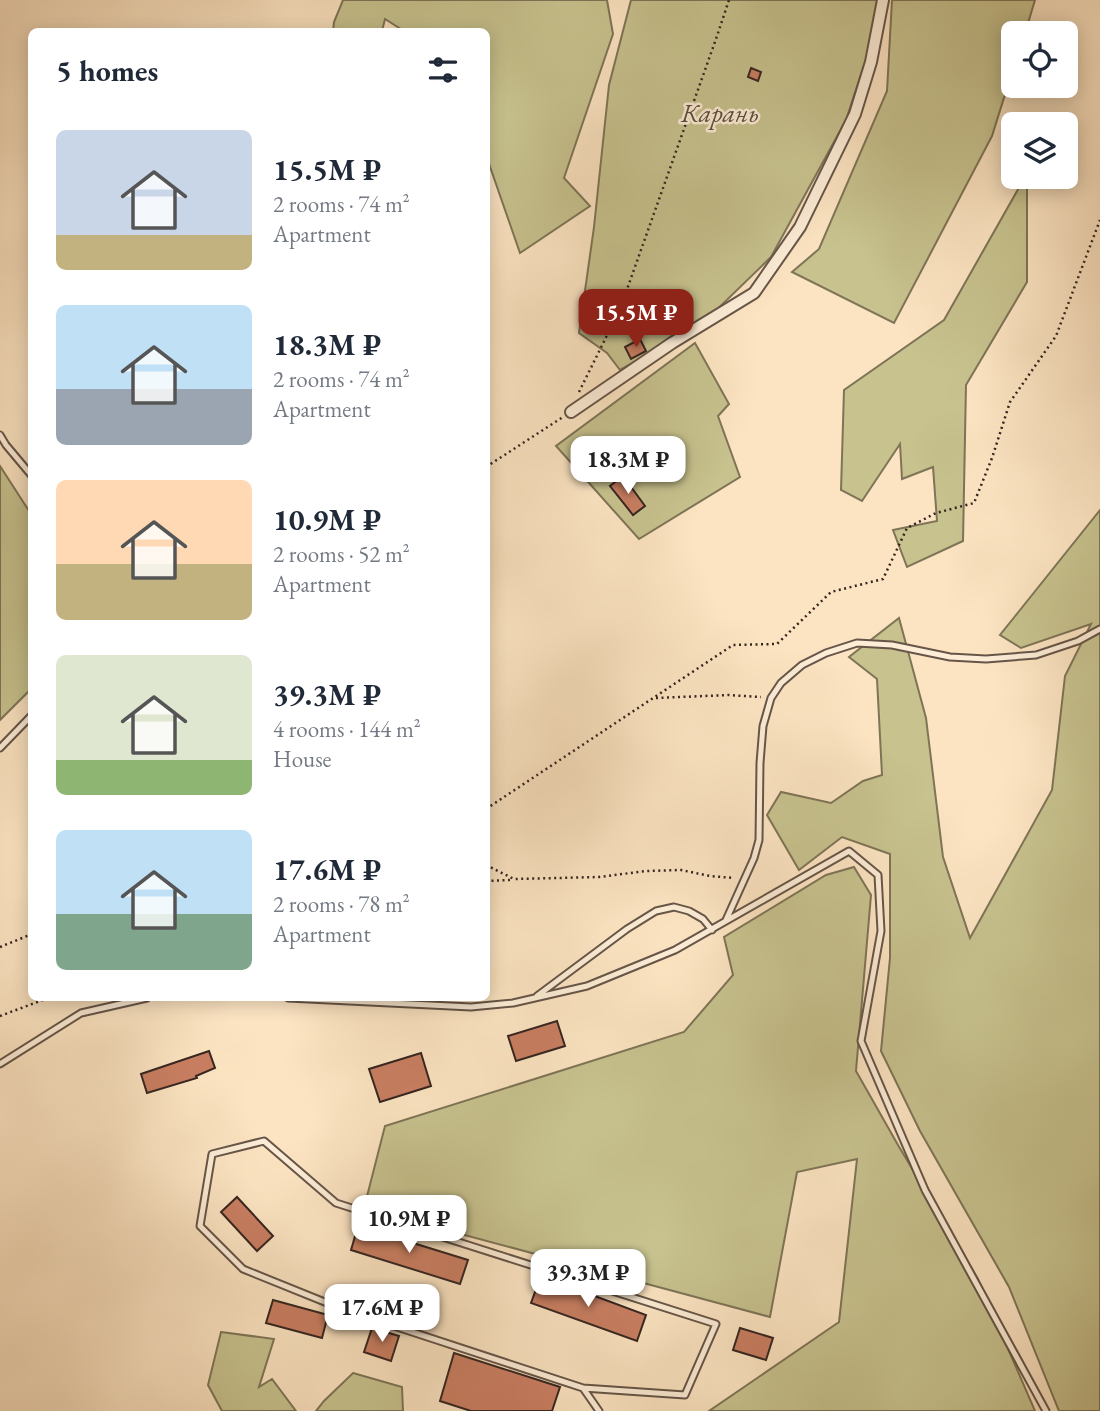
<!DOCTYPE html>
<meta charset="utf-8">
<style>
:root{--surface:#fff;--page:#f6f6f7;--text:#1f2937;--muted:#747a83;--accent:#8f2418}
body{margin:0;font-family:"EB Garamond",serif;background:var(--page);color:var(--text);height:100vh;display:flex;flex-direction:column;font-size:26px;white-space:nowrap}
*{box-sizing:border-box;margin:0}
p{font-size:23px;color:var(--muted)}
.icon{flex:none;width:38px;height:38px;fill:none;stroke:currentColor;stroke-width:2;stroke-linecap:round;stroke-linejoin:round}
.map{position:relative;flex:1;overflow:hidden}
.side{position:absolute;left:28px;top:28px;width:462px;height:973px;display:flex;flex-direction:column;background:var(--surface);border-radius:10px;box-shadow:0 4px 18px #0003}
.side>*{flex:none}
.fabs{position:absolute;left:1001px;top:21px;display:grid;gap:14px}
.fabs a{display:grid;place-items:center;width:77px;height:77px;border-radius:10px;background:var(--surface);box-shadow:0 4px 18px #0003;font-size:35px}
.price{position:absolute;translate:-50% -60px;padding:0 16px;border-radius:14px;background:#fff;color:#222;font-size:23px;line-height:46px;filter:drop-shadow(0 2px 4px #0008)}
.price::after{content:'';position:absolute;left:50%;top:42px;width:21px;height:16px;margin-left:-10px;background:inherit;clip-path:polygon(0 0,100% 0,50% 100%)}
.price.current{background:var(--accent);color:#fff}
ul{padding:0;list-style:none}
li{display:flex;align-items:center;gap:21px;height:175px;padding:0 28px}
li span{display:grid;place-items:center;flex:none;width:196px;height:140px;border-radius:10px;color:#555}
li>.icon{margin-inline-start:auto}
span .icon{width:84px;height:84px;fill:#fffc;stroke-width:1}
li b{font-size:30px}
h2{display:flex;justify-content:space-between;align-items:center;height:84px;padding:0 28px;font-size:30px}
.map>svg:first-child{display:block}
</style>
<div class="map">
<svg width="1100" height="1411" viewBox="0 0 1100 1411">
<rect width="100%" height="100%" fill="#fce4c2"/>
<filter id="stains"><feTurbulence type="fractalNoise" baseFrequency=".00286" numOctaves="4"/><feColorMatrix values="0 0 0 0 .2 0 0 0 0 .09 0 0 0 0 .02 0 0 0 .5 -.17"/></filter>
<radialGradient id="worn" r=".72"><stop offset=".6" stop-color="#630" stop-opacity="0"/><stop offset="1" stop-color="#630" stop-opacity=".3"/></radialGradient>
<path fill="#c7c28e" stroke="#7e7457" stroke-width="2" d="M343,0H607L613,34L564,178L590,206L520,253L487,158L486,32L404,31L385,19L382,31H333L334,22Z
M631,0H880L869,50L846,120L771,257L700,326L620,370L607,353L579,333L594,227L609,85Z
M892,0H1035L1025,33H1013V69L992,136L894,323L792,272L819,249L887,91Z
M1025,177H1027V282L966,385L963,541L907,567L893,530L937,521L933,467L902,479L900,444L862,501L841,490L844,390L944,320Z
M695,343L729,404L718,416L740,477L639,539L556,446Z
M0,466L31,514V689L0,720Z
M1100,510V1411H1059L1009,1287L920,1131L881,1051L890,958V854L842,837L799,870L767,815L781,792L831,803L863,781L882,775L877,679L849,657L899,618L926,718L943,857L970,938L1052,790L1065,676L1091,624L1021,648L1000,635Z
M854,867L871,895L856,1071L898,1145L978,1279L1035,1411H709L839,1322L857,1159L797,1172L770,1317L364,1208L385,1126L684,1032L733,975L724,937L826,875Z
M221,1332L274,1339L259,1387L272,1379L296,1411H222L208,1385Z
M353,1373L402,1387L403,1411H316L324,1401Z"/>
<path fill="#c97e62" stroke="#342520" stroke-width="2" d="M751,68L761,72L758,81L748,77Z
M640,339L646,351L631,359L625,347Z
M623,476L645,506L633,515L610,486Z
M557,1021L565,1046L516,1061L508,1036Z
M209,1051L215,1068L196,1076L197,1078L147,1093L141,1074Z
M421,1053L431,1086L380,1102L369,1069Z
M237,1197L273,1236L257,1251L221,1212Z
M358,1226L468,1260L460,1284L351,1250Z
M541,1276L646,1315L637,1341L531,1303Z
M273,1300L328,1315L322,1338L266,1323Z
M372,1328L399,1336L391,1361L364,1352Z
M740,1328L773,1338L766,1360L733,1350Z
M454,1353L560,1387L552,1411H471L440,1401Z"/>
<g fill="none" stroke-linecap="round" stroke-linejoin="round">
<defs>
<path id="lane" d="M0,435L6,445L32,476
M0,748L32,715
M726,920L754,858L759,840L760,763L763,726L771,698L781,683L802,665L826,653L857,643L892,645L950,657L986,659L1036,655L1078,641L1100,629
M537,996L627,929L656,911L674,907L689,911L703,919L712,930
M288,998L471,1007L513,1003L587,986L675,950L849,851L878,875L881,931L861,1041L925,1190L1046,1411
M0,1064L81,1013L147,998
M583,1388L685,1395L716,1324L336,1203L264,1141L212,1154L200,1226L243,1269L342,1309L583,1388L599,1411"/>
<path id="street" d="M571,412L672,343L754,293L800,227L855,114L871,62L883,0"/>
</defs>
<use href="#lane" stroke="#665548" stroke-width="9"/>
<use href="#street" stroke="#665548" stroke-width="14"/>
<path stroke="#342520" stroke-width="2.5" stroke-dasharray="2 3.5" stroke-linecap="butt" d="M579,392L620,309L716,39L729,0
M486,467L563,417
M656,698L728,695L761,697
M486,809L733,645L777,644L831,592L883,579L907,528L936,513L974,503L992,458L1010,402L1056,336L1100,220
M486,865L514,879L599,877L646,871L681,870L710,876L734,878
M486,881L511,880
M0,947L32,934
M0,1016L48,998"/>
<use href="#lane" stroke="#fdedd7" stroke-width="5"/>
<use href="#street" stroke="#fdedd7" stroke-width="10"/>
</g>
<g text-anchor="middle" stroke-width="5" stroke-linejoin="round" paint-order="stroke">
<g font-size="26" font-style="italic" fill="#594c3c" stroke="#fdedd7">
<text x="720" y="122">Карань</text>
</g>
</g>
<rect width="100%" height="100%" filter="url(#stains)"/>
<rect width="100%" height="100%" fill="url(#worn)"/>
</svg>
<div class="fabs">
<a><svg class="icon" aria-label="locate" viewBox="0 0 24 24"><circle cx="12" cy="12" r="6"/><path d="M12 2v4M12 18v4M2 12h4M18 12h4"/></svg></a>
<a><svg class="icon" aria-label="layers" viewBox="0 0 24 24"><path d="M12 4l9 5-9 5-9-5zM3 14l9 5 9-5"/></svg></a>
</div>
<b class="price current" style="left:636px;top:349px">15.5M ₽</b>
<b class="price" style="left:628px;top:496px">18.3M ₽</b>
<b class="price" style="left:409px;top:1255px">10.9M ₽</b>
<b class="price" style="left:588px;top:1309px">39.3M ₽</b>
<b class="price" style="left:382px;top:1344px">17.6M ₽</b>
<section class="side">
<h2>5 homes<svg class="icon" aria-label="filters" viewBox="0 0 24 24"><path d="M4 7h16M4 17h16"/><circle cx="9" cy="7" r="2"/><circle cx="15" cy="17" r="2"/></svg></h2>
<ul>
<li><span style="background:linear-gradient(#c9d6e8 75%,#c2b280 0)"><svg class="icon" aria-label="home" viewBox="0 0 24 24"><path d="M3 11l9-7 9 7M6 9v11h12V9"/></svg></span><div><b>15.5M ₽</b><p>2 rooms · 74 m²</p><p>Apartment</p></div></li>
<li><span style="background:linear-gradient(#bfe0f5 60%,#9aa5b1 0)"><svg class="icon" aria-label="home" viewBox="0 0 24 24"><path d="M3 11l9-7 9 7M6 9v11h12V9"/></svg></span><div><b>18.3M ₽</b><p>2 rooms · 74 m²</p><p>Apartment</p></div></li>
<li><span style="background:linear-gradient(#ffd9b3 60%,#c2b280 0)"><svg class="icon" aria-label="home" viewBox="0 0 24 24"><path d="M3 11l9-7 9 7M6 9v11h12V9"/></svg></span><div><b>10.9M ₽</b><p>2 rooms · 52 m²</p><p>Apartment</p></div></li>
<li><span style="background:linear-gradient(#dfe7d0 75%,#8fb573 0)"><svg class="icon" aria-label="home" viewBox="0 0 24 24"><path d="M3 11l9-7 9 7M6 9v11h12V9"/></svg></span><div><b>39.3M ₽</b><p>4 rooms · 144 m²</p><p>House</p></div></li>
<li><span style="background:linear-gradient(#bfe0f5 60%,#7fa58c 0)"><svg class="icon" aria-label="home" viewBox="0 0 24 24"><path d="M3 11l9-7 9 7M6 9v11h12V9"/></svg></span><div><b>17.6M ₽</b><p>2 rooms · 78 m²</p><p>Apartment</p></div></li>
</ul>
</section>
</div>
